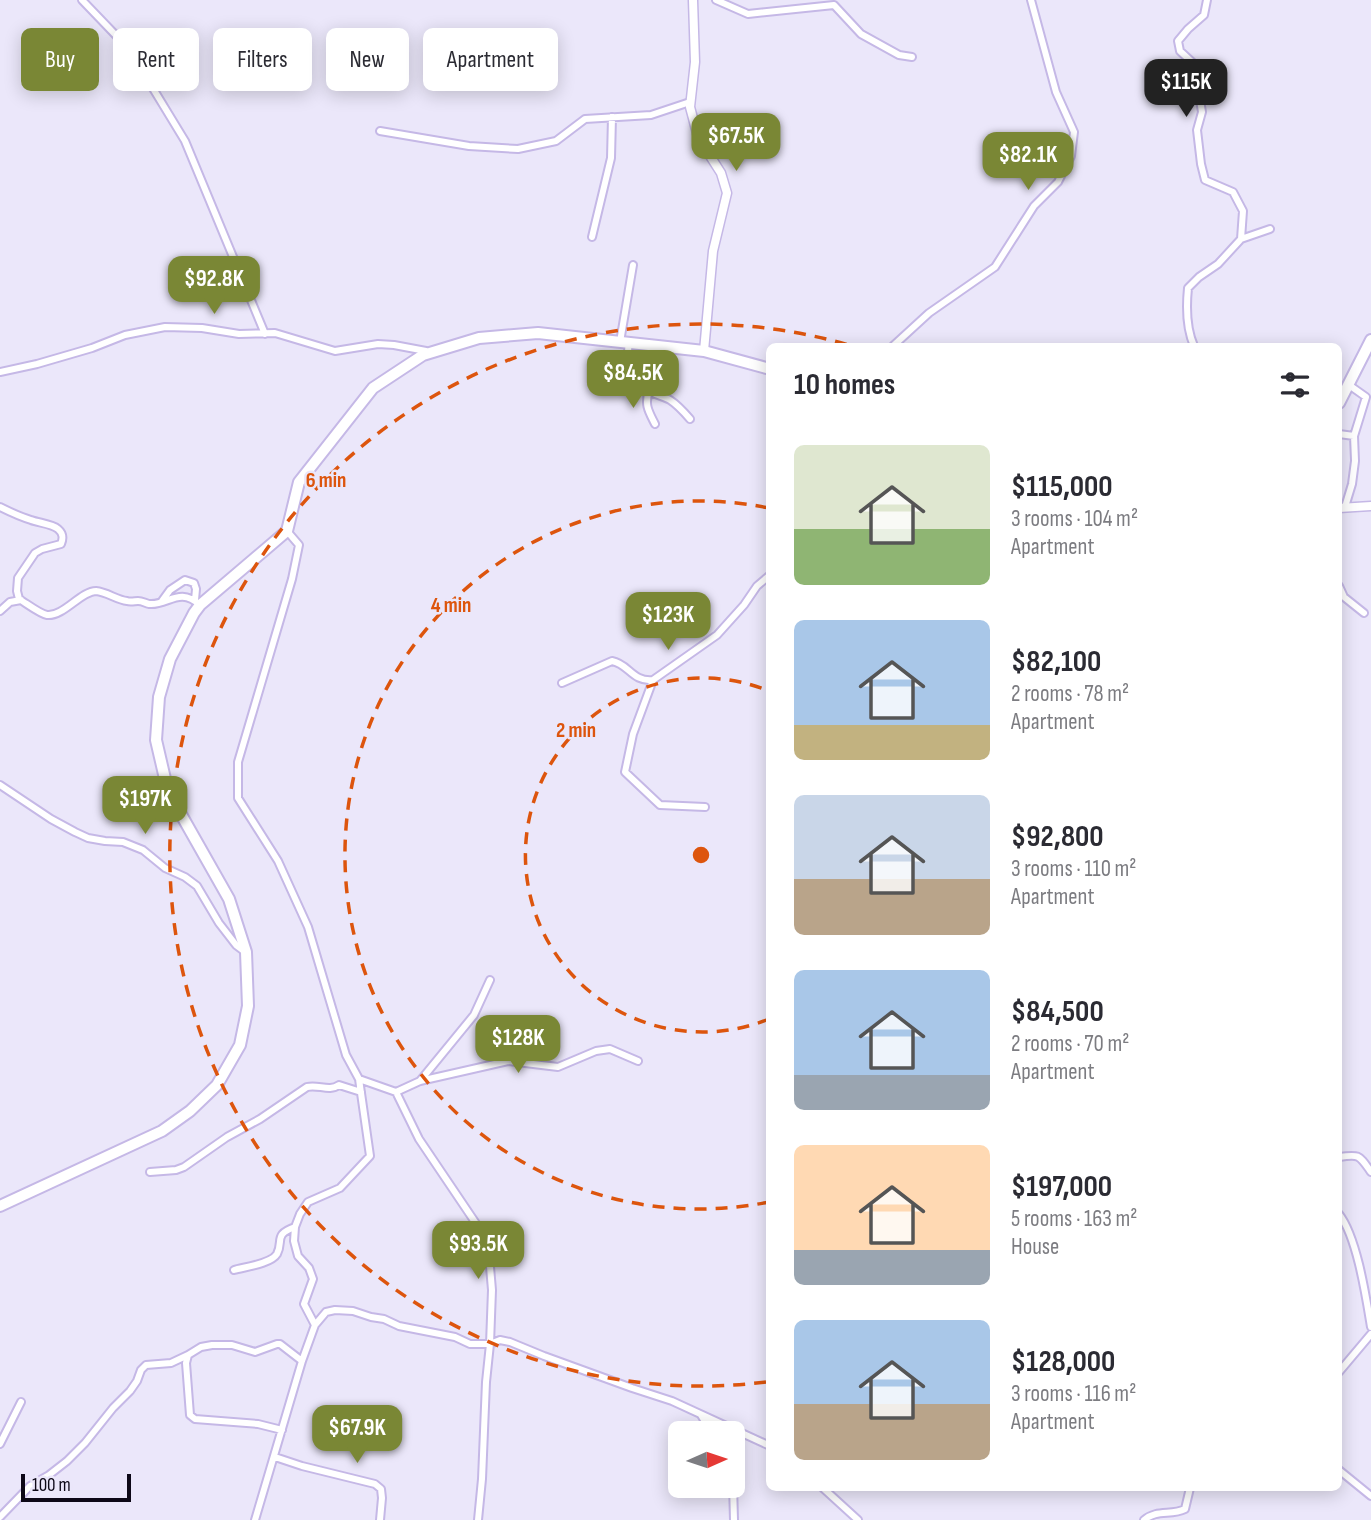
<!DOCTYPE html>
<meta charset="utf-8">
<style>
:root{--surface:#fff;--page:#f2f2f3;--text:#2b2b33;--muted:#7c7c81;--accent:#7a8735}
body{margin:0;font-family:"Sofia Sans Condensed",sans-serif;background:var(--page);color:var(--text);height:100vh;display:flex;flex-direction:column;font-size:26px;white-space:nowrap}
*{box-sizing:border-box;margin:0}
p{font-size:23px;color:var(--muted)}
.icon{flex:none;width:38px;height:38px;fill:none;stroke:currentColor;stroke-width:2;stroke-linecap:round;stroke-linejoin:round}
.map{position:relative;flex:1;overflow:hidden}
.sheet{position:absolute;left:766px;top:343px;width:576px;height:1148px;display:flex;flex-direction:column;background:var(--surface);border-radius:10px;box-shadow:0 4px 18px #0003}
.sheet>*{flex:none}
.hud{position:absolute;left:21px;top:28px;width:640px;height:63px;display:flex;gap:14px}
.needle{width:46px;rotate:87deg}
.controls{position:absolute;left:668px;top:1421px;display:grid;gap:14px}
.controls a{display:grid;place-items:center;width:77px;height:77px;border-radius:10px;background:var(--surface);box-shadow:0 4px 18px #0003;font-size:35px}
.scale{position:absolute;left:21px;bottom:18px;width:110px;box-sizing:border-box;padding-left:7px;border:4px solid #0d0817;border-top:0;font-size:19px;line-height:24px;white-space:nowrap;color:#0d0817;-webkit-text-stroke:5px #ebe7fa;paint-order:stroke}
.price{position:absolute;translate:-50% -60px;padding:0 16px;border-radius:14px;background:var(--accent);color:#fff;font-size:23px;line-height:46px;filter:drop-shadow(0 2px 4px #0008)}
.price::after{content:'';position:absolute;left:50%;top:42px;width:21px;height:16px;margin-left:-10px;background:inherit;clip-path:polygon(0 0,100% 0,50% 100%)}
.price.current{background:#222;color:#fff}
ul{padding:0;list-style:none}
li{display:flex;align-items:center;gap:21px;height:175px;padding:0 28px}
li span{display:grid;place-items:center;flex:none;width:196px;height:140px;border-radius:10px;color:#555}
li>.icon{margin-inline-start:auto}
span .icon{width:84px;height:84px;fill:#fffc;stroke-width:1}
li b{font-size:30px}
h2{display:flex;justify-content:space-between;align-items:center;height:84px;padding:0 28px;font-size:30px}
.pill{padding:0 24px;border-radius:10px;background:var(--surface);box-shadow:0 4px 18px #0003;font-size:24px;line-height:63px}
.pill.current{background:var(--accent);color:#fff}
.map>svg:first-child{display:block}
</style>
<div class="map">
<svg width="1371" height="1520" viewBox="0 0 1371 1520">
<rect width="100%" height="100%" fill="#ebe7fa"/>
<g fill="none" stroke-linecap="round" stroke-linejoin="round">
<defs>
<path id="street" d="M82,0L129,49L185,141L265,334
M716,0L748,14L834,5L861,34L899,55L912,57
M1207,0L1204,15L1188,29L1178,41L1180,51L1194,64L1202,112L1197,130L1201,164L1205,180L1233,192L1243,211L1241,239
M380,131L469,146L518,149L556,141L585,119L651,115L690,102
M592,237L611,158L612,117
M620,342L633,265
M629,343C625,367 633,357 640,371C643,375 643,382 645,387C650,394 663,396 670,400C678,405 684,412 690,419
M893,346L929,313L995,267L1034,206L1058,182L1071,156L1074,132L1056,92L1031,0
M1194,346C1186,328 1186,308 1188,288L1199,277L1218,264L1241,239L1270,229
M0,372L37,364L92,348L125,335L165,327L202,328L239,334L275,333L335,351L378,344L394,345L426,351
M649,391C644,405 649,412 655,424
M1339,434L1354,436
M0,507C10,512 21,517 31,520C39,523 52,524 58,529C64,534 63,539 61,544L42,549L35,553L18,578L17,591L19,599C26,603 40,614 47,615C63,617 81,591 96,591C107,592 117,600 127,601C130,602 135,601 138,601C142,601 145,603 149,604C168,606 179,586 200,605
M1345,507L1352,484L1355,461L1354,436L1366,397L1349,385
M1339,586L1344,597L1364,613
M162,601L170,590L185,580L194,583L196,589L195,600
M0,611L10,602L21,600
M653,680L633,734L625,772L660,805L705,807
M562,683L612,661C629,664 632,682 653,680L717,635L744,605L757,586L770,575
M0,785L51,819L75,832L88,838L105,841L123,842L143,850L165,868L185,877L197,886L219,923L236,945L244,951
M359,1079L396,1092L419,1139L477,1225L489,1255L492,1290L490,1344L486,1382L482,1479L478,1520
M420,1081L474,1015L490,980
M396,1092L420,1081L508,1061L558,1067L596,1051L610,1049L638,1061
M1339,1157C1360,1154 1359,1155 1371,1172
M150,1172L176,1170L184,1167L227,1137L260,1119L307,1087C318,1084 329,1092 339,1085L361,1092
M1339,1214C1357,1237 1366,1297 1371,1327
M234,1270C244,1267 271,1264 277,1254C284,1240 273,1235 295,1227
M315,1325L326,1312L335,1310L353,1311L371,1317L384,1319L399,1326L455,1337L470,1344H490L500,1340L510,1342L544,1356L632,1388L672,1401L770,1446
M1339,1372L1371,1334
M701,1415L712,1433
M282,1430L258,1424L195,1419L190,1415L186,1363L188,1355L201,1347L212,1345H232L255,1352L277,1344H280L302,1361
M0,1444L21,1402
M275,1457L302,1466L375,1484L381,1489L382,1498L380,1520
M1339,1470L1371,1496
M733,1484L734,1520
M823,1488L858,1520
M0,1517L30,1486L49,1475L67,1461L85,1443L113,1408L130,1391L137,1381L141,1370L146,1365L171,1363L188,1355
M255,1520L302,1361L315,1325L304,1304L313,1279L309,1268L298,1256L294,1241L295,1227L300,1214L308,1202L340,1188L370,1156L359,1079L346,1055L308,927L278,861L238,798V762L292,579L299,545L287,531
M1144,1520C1157,1509 1171,1516 1185,1509L1190,1488"/>
<path id="secondary" d="M693,0L695,62L690,107L698,137L721,173L727,193L713,251L704,351
M1339,508L1371,506"/>
<path id="highway" d="M1339,403L1371,340
M0,1206L162,1131L190,1111L217,1085L240,1045L248,1006L246,952L229,899L178,809L166,783L156,740L159,697L170,659L194,613L200,605L287,531L299,482L373,388L423,355L479,338L538,333L704,351L770,369"/>
</defs>
<use href="#street" stroke="#c5b8e6" stroke-width="10"/>
<use href="#secondary" stroke="#c5b8e6" stroke-width="11"/>
<use href="#highway" stroke="#c5b8e6" stroke-width="14"/>
<use href="#street" stroke="#fff" stroke-width="6"/>
<use href="#secondary" stroke="#fff" stroke-width="8"/>
<use href="#highway" stroke="#fff" stroke-width="10"/>
</g>
<g fill="none" stroke="#dd550d" stroke-width="3.5" stroke-dasharray="12 9">
<path d="M769 1019A177 177 0 1 1 769 691"/>
<path d="M769 1202A354 354 0 1 1 769 508"/>
<path d="M766 1382A531 531 0 1 1 852 346"/>
</g>
<circle cx="701" cy="855" r="10" fill="#dd550d" stroke="#ebe7fa" stroke-width="3.5"/>
<g font-size="21" text-anchor="middle" font-weight="bold" fill="#dd550d" stroke="#ebe7fa" stroke-width="5" stroke-linejoin="round" paint-order="stroke">
<text x="326" y="487">6 min</text>
<text x="451" y="612">4 min</text>
<text x="576" y="737">2 min</text>
</g>
</svg>
<div class="controls">
<a><svg class="needle" viewBox="-14 -14 28 28"><path d="M0-13l5 13h-10z" fill="#e53935"/><path d="M0 13l5-13h-10z" fill="#7c7c81"/></svg></a>
</div>
<div class="scale">100 m</div>
<b class="price current" style="left:1186px;top:119px">$115K</b>
<b class="price" style="left:736px;top:173px">$67.5K</b>
<b class="price" style="left:1028px;top:192px">$82.1K</b>
<b class="price" style="left:214px;top:316px">$92.8K</b>
<b class="price" style="left:633px;top:410px">$84.5K</b>
<b class="price" style="left:668px;top:652px">$123K</b>
<b class="price" style="left:145px;top:836px">$197K</b>
<b class="price" style="left:518px;top:1075px">$128K</b>
<b class="price" style="left:478px;top:1281px">$93.5K</b>
<b class="price" style="left:357px;top:1465px">$67.9K</b>
<div class="hud">
<a class="pill current">Buy</a>
<a class="pill">Rent</a>
<a class="pill">Filters</a>
<a class="pill">New</a>
<a class="pill">Apartment</a>
</div>
<section class="sheet">
<h2>10 homes<svg class="icon" aria-label="filters" viewBox="0 0 24 24"><path d="M4 7h16M4 17h16"/><circle cx="9" cy="7" r="2"/><circle cx="15" cy="17" r="2"/></svg></h2>
<ul>
<li><span style="background:linear-gradient(#dfe7d0 60%,#8fb573 0)"><svg class="icon" aria-label="home" viewBox="0 0 24 24"><path d="M3 11l9-7 9 7M6 9v11h12V9"/></svg></span><div><b>$115,000</b><p>3 rooms · 104 m²</p><p>Apartment</p></div></li>
<li><span style="background:linear-gradient(#a9c7e8 75%,#c2b280 0)"><svg class="icon" aria-label="home" viewBox="0 0 24 24"><path d="M3 11l9-7 9 7M6 9v11h12V9"/></svg></span><div><b>$82,100</b><p>2 rooms · 78 m²</p><p>Apartment</p></div></li>
<li><span style="background:linear-gradient(#c9d6e8 60%,#b9a48a 0)"><svg class="icon" aria-label="home" viewBox="0 0 24 24"><path d="M3 11l9-7 9 7M6 9v11h12V9"/></svg></span><div><b>$92,800</b><p>3 rooms · 110 m²</p><p>Apartment</p></div></li>
<li><span style="background:linear-gradient(#a9c7e8 75%,#9aa5b1 0)"><svg class="icon" aria-label="home" viewBox="0 0 24 24"><path d="M3 11l9-7 9 7M6 9v11h12V9"/></svg></span><div><b>$84,500</b><p>2 rooms · 70 m²</p><p>Apartment</p></div></li>
<li><span style="background:linear-gradient(#ffd9b3 75%,#9aa5b1 0)"><svg class="icon" aria-label="home" viewBox="0 0 24 24"><path d="M3 11l9-7 9 7M6 9v11h12V9"/></svg></span><div><b>$197,000</b><p>5 rooms · 163 m²</p><p>House</p></div></li>
<li><span style="background:linear-gradient(#a9c7e8 60%,#b9a48a 0)"><svg class="icon" aria-label="home" viewBox="0 0 24 24"><path d="M3 11l9-7 9 7M6 9v11h12V9"/></svg></span><div><b>$128,000</b><p>3 rooms · 116 m²</p><p>Apartment</p></div></li>
</ul>
</section>
</div>
